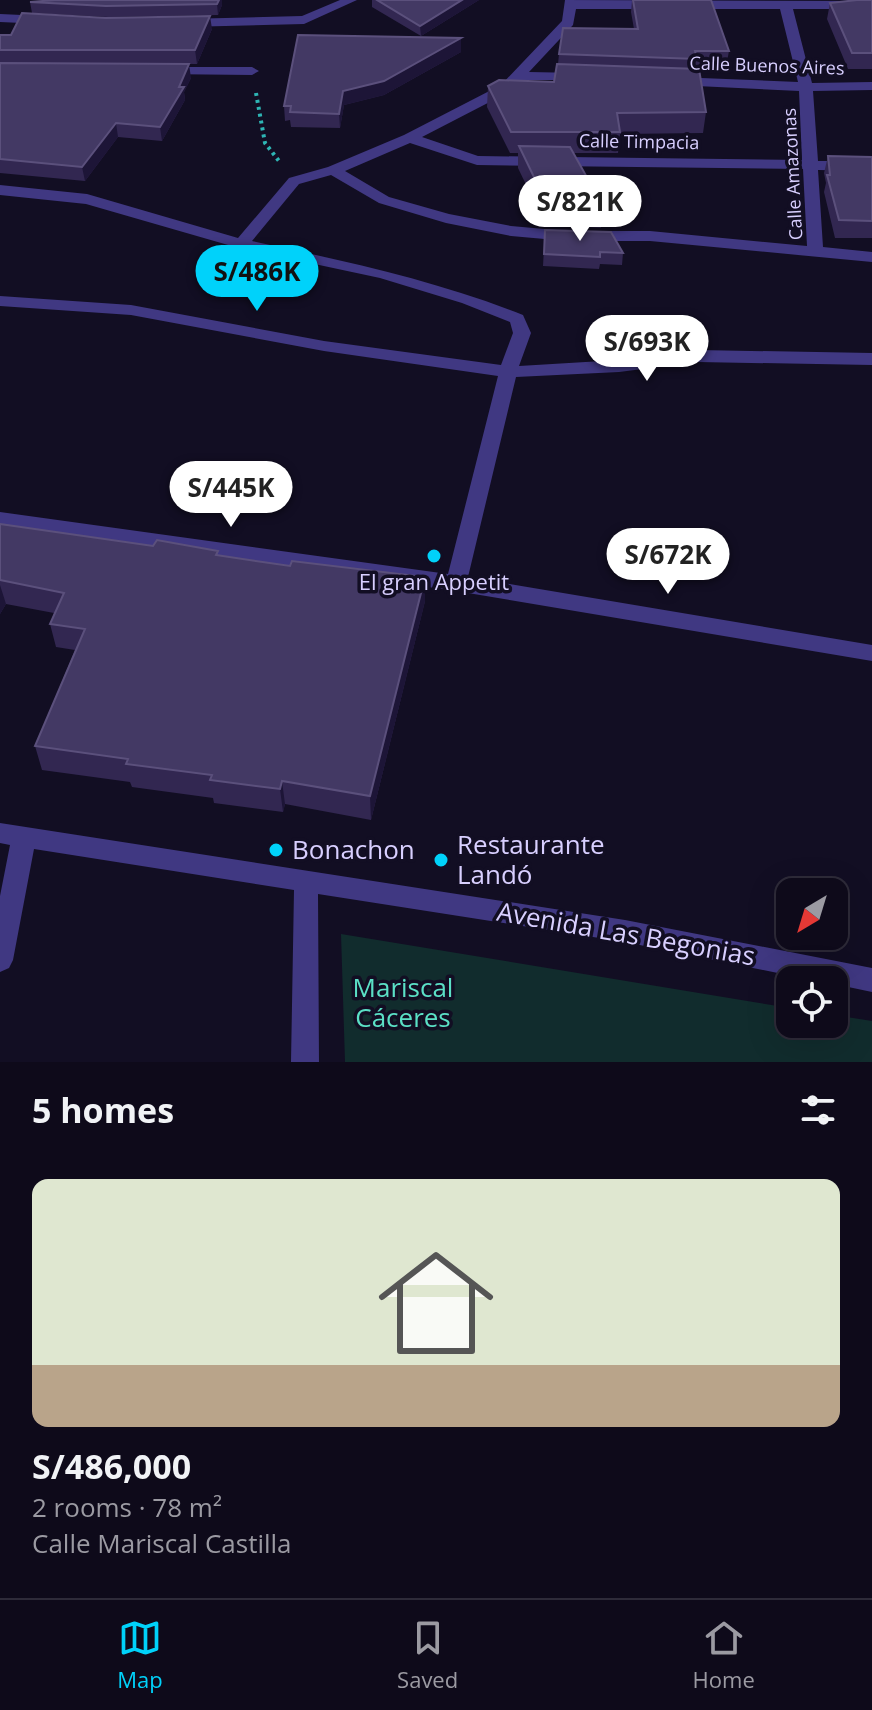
<!DOCTYPE html>
<meta charset="utf-8">
<style>
:root{--surface:#0e0a1a;--page:#1c1827;--text:#f1f3f6;--muted:#9b9aa2;--line:#2e2b39;--accent:#00d2fa}
body{margin:0;font-family:"Open Sans",sans-serif;background:var(--page);color:var(--text);height:100vh;display:flex;flex-direction:column;font-size:30px;white-space:nowrap}
*{box-sizing:border-box;margin:0}
p{font-size:26px;color:var(--muted)}
.icon{flex:none;width:44px;height:44px;fill:none;stroke:currentColor;stroke-width:2;stroke-linecap:round;stroke-linejoin:round}
.map{position:relative;height:1062px;overflow:hidden}
.panel{display:flex;flex-direction:column;background:var(--surface);flex:1}
.panel>*{flex:none}
.needle{width:52px;rotate:218deg}
.tools{position:absolute;left:776px;top:878px;display:grid;gap:16px}
.tools a{display:grid;place-items:center;width:72px;height:72px;border-radius:16px;background:var(--surface);box-shadow:0 8px 32px #0002,0 0 0 2px var(--line);font-size:40px}
.price{position:absolute;translate:-50% -68px;padding:0 18px;border-radius:28px;background:#fff;color:#222;font-size:26px;line-height:52px;filter:drop-shadow(0 2px 4px #0008)}
.price::after{content:'';position:absolute;left:50%;top:48px;width:24px;height:18px;margin-left:-12px;background:inherit;clip-path:polygon(0 0,100% 0,50% 100%)}
.price.on{background:var(--accent);color:#111}
ul{padding:0;list-style:none}
li{display:grid;align-content:center;gap:16px;height:424px;padding:0 32px}
li span{display:grid;place-items:center;height:248px;border-radius:16px;color:#555}
li>.icon{margin-inline-start:auto}
span .icon{width:144px;height:144px;fill:#fffc;stroke-width:1}
li b{font-size:34px}
h2{display:flex;justify-content:space-between;align-items:center;height:96px;padding:0 32px;font-size:34px}
.menu{display:flex;justify-content:space-around;align-items:center;height:112px;border-top:2px solid var(--line);background:var(--surface);font-size:22px;color:var(--muted)}
.menu a{display:grid;justify-items:center;gap:4px}
.menu .on{color:var(--accent)}
.map>svg:first-child{display:block}
</style>
<div class="map">
<svg width="872" height="1062" viewBox="0 0 872 1062">
<rect width="100%" height="100%" fill="#120e23"/>
<path fill="#112c2d" d="M341,934L790,1008V1024H834V1015L872,1021V1062H345Z"/>
<g fill="none" stroke-linecap="round" stroke-linejoin="round">
<path stroke="#2eb5b4" stroke-width="4" stroke-dasharray="3 4" stroke-linecap="butt" d="M256,93L265,143L279,161"/>
<path fill="#403882" fill-rule="evenodd" d="M340,0H357L304,24L184,27L177,23L184,19L302,16Z
M565,0L872,1V9H793L812,83L872,82V90L813,91L818,161H872V171L818,170L823,247L872,252V262L650,241H567L511,236L446,223L379,203L331,175L299,184L252,241C344,261 435,280 523,315L531,333L519,366L619,360L698,350L872,353V365L698,362L619,372L516,377L468,577L872,645V661L456,591L0,526V512L448,574L498,376L324,351L131,315L0,306V296L131,305L324,341L501,365L513,333L510,322L462,303L380,278L235,247L86,204L0,195V185L87,194L238,238L289,178L328,167L404,135L501,85L562,21ZM576,9H780L798,82L676,77L669,81L676,85L799,91L802,160L478,156L422,137L511,91L521,80H585V74L580,73L529,72L573,25ZM410,143L477,165L803,169L807,246L650,231H567L511,226L449,214L389,197L345,171Z
M0,14L44,16L51,20L44,24L0,22Z
M164,67H252L259,71L252,75L159,74V68Z
M0,823L625,920L872,968V992L834,984V980H812L625,942L318,894L319,1062H291L294,890L34,849L13,960L9,968L0,972V896L10,845L0,843Z"/>
</g>
<path fill="#322751" d="M55,0H222V5L218,15L108,17L32,13L30,2Z
M372,0H479L421,36L372,7Z
M632,0H711L729,51L726,67H696L706,112L703,133L620,134L618,153H573L603,206L601,228L545,224L518,168V153H510L487,107L488,86L554,82L558,64L559,54L634,29L631,12Z
M854,0H872V69H848L827,19L830,3L854,1Z
M212,29L197,64L59,63L191,78L184,92L185,100L162,141L118,137L85,181L0,173V35Z
M461,38V52L384,95L344,105L340,128L291,127L290,120L285,121L284,106Z
M828,156L872,157V238H835L824,192L826,183L824,173Z
M545,230L623,253L622,265L600,264L599,269L543,266Z
M0,524L218,555L425,601L371,820L285,804L283,812L214,803L213,798L132,787L130,782L42,770L35,746L75,650L56,647L50,624L54,613L6,604L0,614Z"/>
<path fill="#1d1537" d="M219,0H222V5L218,15L217,4Z
M462,0H479L421,36L420,26Z
M210,16L212,29L197,64L195,50Z
M461,38V52L384,95L344,105L340,128L339,114L343,91Z
M189,64L191,78L184,92L185,100L162,141L160,127Z
M116,123L118,137L85,181L82,167Z
M425,577V601L371,820L370,796Z
M0,585L6,604L0,614Z
M282,781L285,804L283,812L280,789Z"/>
<path fill="#433964" stroke="#5b507c" stroke-width="2" d="M55,0H219L217,4L106,6L30,2Z
M377,0H462L420,26Z
M633,0H711L729,51H695L697,59L559,54L563,28L638,29Z
M857,0H872V53H852L830,3Z
M22,13L106,18L210,16L195,50H0V35H11Z
M298,35L461,38L384,81L343,91L339,114L290,112L291,106H284Z
M0,63L189,64L179,87H184L160,127L116,123L82,167L0,159Z
M557,64L699,69L706,112L617,113L620,132H511L488,86L499,80L554,82Z
M519,146L570,147L603,206L546,202Z
M828,156L872,157V221L839,220L827,175H830Z
M545,230L611,232L623,253L600,252V257L544,254Z
M0,524L153,546L157,540L218,551L216,555L290,566L292,561L425,577L370,796L282,781L280,789L210,780L212,775L126,764L128,759L35,746L85,629L50,624L64,593L0,580Z"/>
<g fill="#00d2fa" stroke="#120e23" stroke-width="3">
<circle cx="434" cy="556" r="8"/>
<circle cx="276" cy="850" r="8"/>
<circle cx="441" cy="860" r="8"/>
</g>
<g text-anchor="middle" stroke-width="7" stroke-linejoin="round" paint-order="stroke">
<g font-size="18" fill="#d8cfff" stroke="#120e23">
<text transform="translate(767 66) rotate(2)" y="6">Calle Buenos Aires</text>
<text transform="translate(639 142) rotate(1)" y="6">Calle Timpacia</text>
<text transform="translate(793 174) rotate(-93)" y="6">Calle Amazonas</text>
</g>
<g font-size="22" fill="#d8cfff" stroke="#120e23">
<text x="434" y="590">El gran Appetit</text>
</g>
<g font-size="26" fill="#d8cfff" stroke="#120e23" text-anchor="start">
<text x="457" y="854">Restaurante<tspan x="457" dy="30">Landó</tspan></text>
<text x="292" y="859">Bonachon</text>
</g>
<g font-size="26" fill="#d8cfff" stroke="#120e23">
<text transform="translate(626 934) rotate(10)" y="9">Avenida Las Begonias</text>
</g>
<g font-size="26" fill="#5be0c6" stroke="#120e23">
<text x="403" y="997">Mariscal<tspan x="403" dy="30">Cáceres</tspan></text>
</g>
</g>
</svg>
<div class="tools">
<a><svg class="needle" viewBox="-14 -14 28 28"><path d="M0-13l5 13h-10z" fill="#e53935"/><path d="M0 13l5-13h-10z" fill="#9b9aa2"/></svg></a>
<a><svg class="icon" aria-label="locate" viewBox="0 0 24 24"><circle cx="12" cy="12" r="6"/><path d="M12 2v4M12 18v4M2 12h4M18 12h4"/></svg></a>
</div>
<b class="price" style="left:580px;top:243px">S/821K</b>
<b class="price on" style="left:257px;top:313px">S/486K</b>
<b class="price" style="left:647px;top:383px">S/693K</b>
<b class="price" style="left:231px;top:529px">S/445K</b>
<b class="price" style="left:668px;top:596px">S/672K</b>
</div>
<section class="panel">
<h2>5 homes<svg class="icon" aria-label="filters" viewBox="0 0 24 24"><path d="M4 7h16M4 17h16"/><circle cx="9" cy="7" r="2"/><circle cx="15" cy="17" r="2"/></svg></h2>
<ul>
<li><span style="background:linear-gradient(#dfe7d0 75%,#b9a48a 0)"><svg class="icon" aria-label="home" viewBox="0 0 24 24"><path d="M3 11l9-7 9 7M6 9v11h12V9"/></svg></span><div><b>S/486,000</b><p>2 rooms · 78 m²</p><p>Calle Mariscal Castilla</p></div></li>
</ul>
</section>
<nav class="menu">
<a class="on"><svg class="icon" aria-label="map" viewBox="0 0 24 24"><path d="M3 6l6-2 6 2 6-2v14l-6 2-6-2-6 2zM9 4v14M15 6v14"/></svg>Map</a>
<a><svg class="icon" aria-label="saved" viewBox="0 0 24 24"><path d="M7 4h10v16l-5-4-5 4z"/></svg>Saved</a>
<a><svg class="icon" aria-label="home" viewBox="0 0 24 24"><path d="M3 11l9-7 9 7M6 9v11h12V9"/></svg>Home</a>
</nav>
